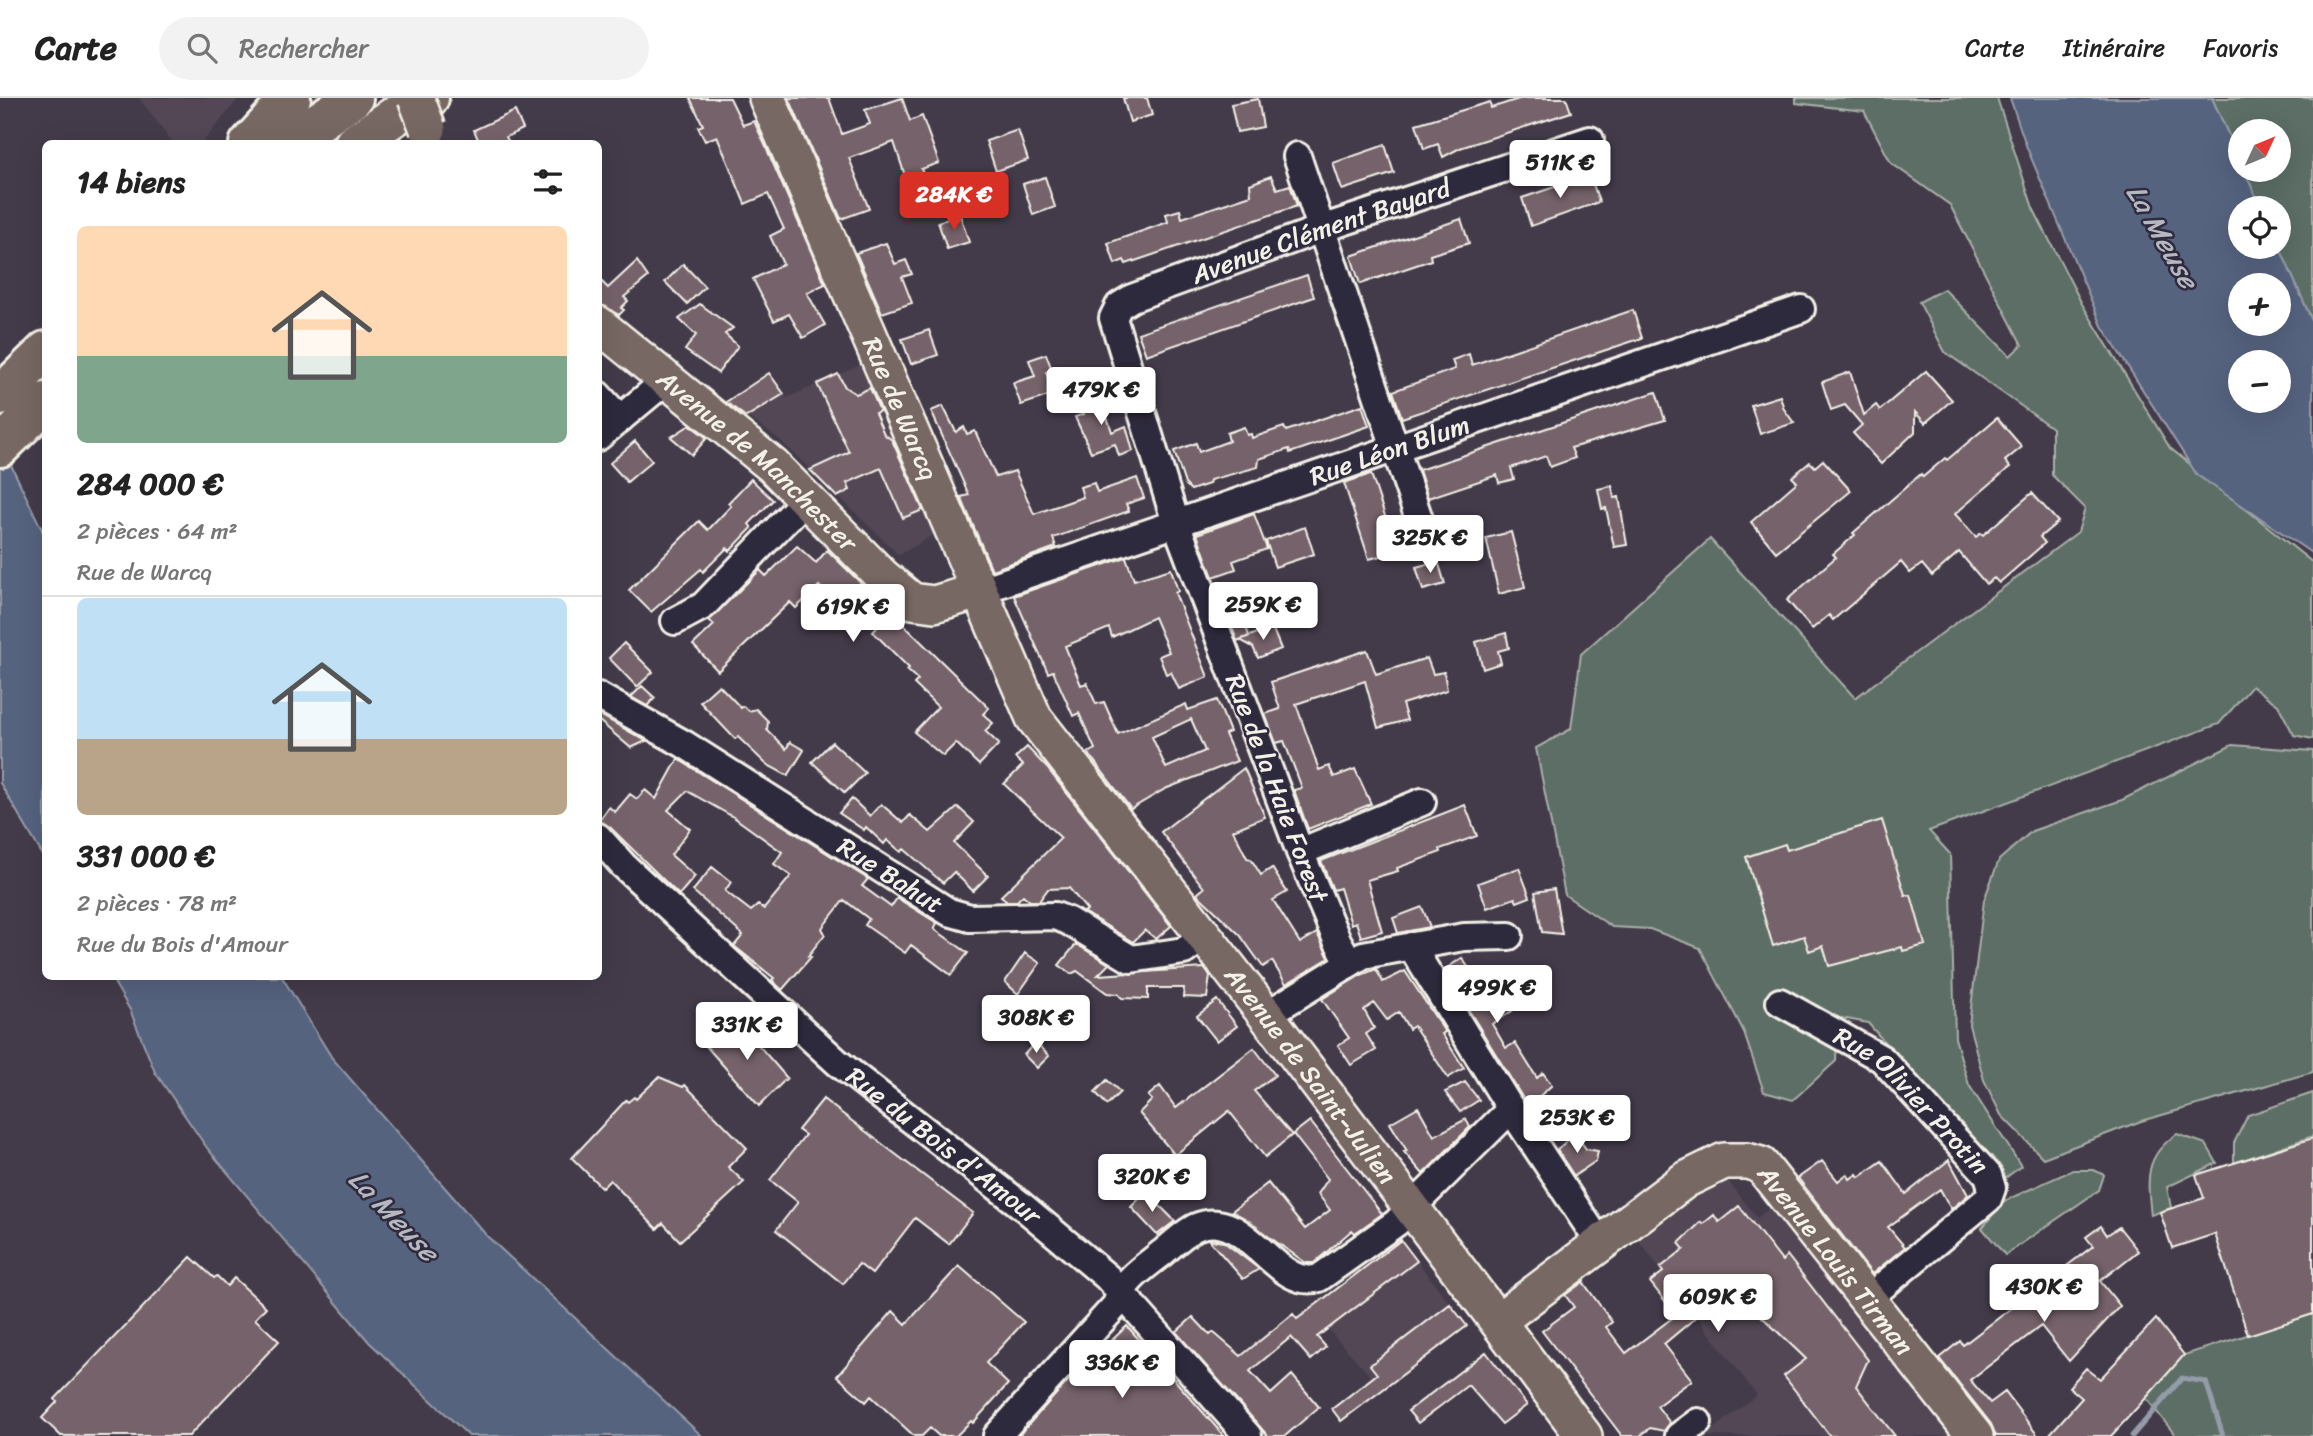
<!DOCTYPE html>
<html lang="fr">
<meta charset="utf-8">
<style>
:root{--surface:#fff;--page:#f2f2f2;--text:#222;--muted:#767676;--line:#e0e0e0;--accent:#d93025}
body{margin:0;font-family:Sriracha,sans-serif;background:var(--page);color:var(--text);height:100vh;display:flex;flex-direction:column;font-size:26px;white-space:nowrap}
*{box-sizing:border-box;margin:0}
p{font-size:23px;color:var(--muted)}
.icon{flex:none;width:38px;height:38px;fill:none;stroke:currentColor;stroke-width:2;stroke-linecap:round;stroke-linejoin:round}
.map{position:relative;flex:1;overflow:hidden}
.side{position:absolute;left:42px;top:42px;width:560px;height:840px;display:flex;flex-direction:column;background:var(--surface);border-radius:10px;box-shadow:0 7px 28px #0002}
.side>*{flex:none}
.needle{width:46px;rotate:46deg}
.controls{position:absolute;left:2228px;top:21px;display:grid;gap:14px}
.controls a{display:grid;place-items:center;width:63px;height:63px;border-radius:50%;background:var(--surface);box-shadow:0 7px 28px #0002;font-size:35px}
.price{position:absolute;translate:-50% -60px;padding:0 16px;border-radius:7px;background:#fff;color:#222;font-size:23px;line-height:46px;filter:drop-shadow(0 2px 4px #0008)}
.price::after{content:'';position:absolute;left:50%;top:42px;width:21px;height:16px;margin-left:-10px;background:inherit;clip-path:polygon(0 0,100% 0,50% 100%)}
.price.selected{background:var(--accent);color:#fff}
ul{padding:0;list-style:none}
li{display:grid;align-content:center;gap:14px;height:371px;padding:0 35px}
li+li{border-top:2px solid var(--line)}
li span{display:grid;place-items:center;height:217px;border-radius:10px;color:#555}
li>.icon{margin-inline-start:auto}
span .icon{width:126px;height:126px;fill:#fffc;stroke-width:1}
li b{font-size:30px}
h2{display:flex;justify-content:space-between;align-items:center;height:84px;padding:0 35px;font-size:30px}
header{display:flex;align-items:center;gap:42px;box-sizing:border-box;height:98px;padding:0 35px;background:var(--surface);border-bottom:2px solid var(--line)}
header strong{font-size:33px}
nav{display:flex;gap:38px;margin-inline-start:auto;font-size:24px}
.search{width:490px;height:63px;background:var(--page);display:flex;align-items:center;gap:18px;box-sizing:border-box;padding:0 24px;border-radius:38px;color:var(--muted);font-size:26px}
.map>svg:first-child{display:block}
</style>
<header>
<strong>Carte</strong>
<div class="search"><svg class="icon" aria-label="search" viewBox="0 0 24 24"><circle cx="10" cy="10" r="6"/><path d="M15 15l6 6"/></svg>Rechercher</div>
<nav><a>Carte</a><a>Itinéraire</a><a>Favoris</a></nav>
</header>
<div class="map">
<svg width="2313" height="1338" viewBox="0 0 2313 1338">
<rect width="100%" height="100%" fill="#443b4a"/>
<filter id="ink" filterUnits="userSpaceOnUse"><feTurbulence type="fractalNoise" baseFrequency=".0143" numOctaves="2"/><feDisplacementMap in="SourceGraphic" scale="14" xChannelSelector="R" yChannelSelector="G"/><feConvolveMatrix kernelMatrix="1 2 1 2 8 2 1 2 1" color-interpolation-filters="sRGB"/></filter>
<g filter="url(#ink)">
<path fill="#534754" d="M139,0H239L202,45L174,46Z
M865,265L940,433L899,457L780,342L726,304L769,275L787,300Z
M1722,1075L1757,1120L1775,1106L1954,1338H1705L1757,1297L1636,1139Z
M1401,1142L1467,1228L1382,1291L1310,1211Z"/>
<path fill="#5c6e66" stroke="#a8b0a7" stroke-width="2" d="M1796,0H1997L2033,110L2082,206L2170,350L2313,465V641L2294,637L2278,607L2252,588L2219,626L1929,733L1950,756L1955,940L1969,987L2021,1068L2003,1082L1868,925L1841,920L1837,935L1836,963L1793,1002L1764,994L1743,932L1700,850L1650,831L1612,829L1565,797L1536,650L1571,631L1581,556L1710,441L1855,600L2078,434L2085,410L2052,377V330L1945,254L1919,204L1944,191L2010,258L2022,247L1950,107L1891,65L1864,13L1796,5Z
M2212,0H2313V225L2279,148L2278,110H2261L2244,72H2278V33H2240V63Z
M2232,647L2313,653V974L2141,1023L2043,1060L2001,1017L1984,982L1969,927L1984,802L1999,762L2032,733L2122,702Z
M2313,995V1038L2234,1065V1045L2248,1017Z
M2177,1036L2206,1046L2217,1065L2167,1089L2171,1110L2151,1117C2147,1081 2144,1058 2177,1036Z
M2073,1072H2094L2104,1077L2099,1092L2005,1157L1982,1130L2004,1103Z
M2313,1216V1338H2176L2146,1300L2184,1257Z"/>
<path fill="#56637f" stroke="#959ca9" stroke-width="2" fill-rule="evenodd" d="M2010,0H2212L2240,63V72H2244L2261,110H2240V149L2279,148L2313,225V456L2197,377L2102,228L2027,50ZM2278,187V226H2240V187ZM2240,264H2278V303H2240Z
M0,344L45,438V761L0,685Z
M111,879H282L332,960L487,1138L702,1338H469L369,1244L207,1050L155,974L130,912Z"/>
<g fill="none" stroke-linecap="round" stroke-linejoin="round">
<path stroke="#959ca9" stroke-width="5" d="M2132,1338L2182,1280L2206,1284L2223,1338"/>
</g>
<path fill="#75626a" stroke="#f4f1e8" stroke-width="2" fill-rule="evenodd" d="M690,0H730L743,27L754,23L766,49L825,186L807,195L825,227L803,240L789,216L774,223L753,181L783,166L770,138L784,131L768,96L745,106L717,38L705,43L698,29L703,27Z
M789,0H829L842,36L870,26L865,12L902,0L910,23L922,18L939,65L921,71L929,90L911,96L894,44L849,60L869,111L841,121Z
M1123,0H1147L1152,17L1130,24Z
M1522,0H1566L1571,14L1460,50L1443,59L1438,46L1424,51L1416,26L1490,4L1491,10Z
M1258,1L1263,29L1237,34L1231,6Z
M515,13L523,31L506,39L510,46H480L474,32Z
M1018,32L1028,62L996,73L986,43Z
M1385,47L1394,75L1342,92L1333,65Z
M1590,77L1599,104L1531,128L1522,100Z
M1271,78L1277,91L1290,87L1297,108L1126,166L1124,162L1115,166L1108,145L1168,124L1166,116L1180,112L1182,120L1251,97L1250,86Z
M1045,79L1055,109L1033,117L1023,86Z
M960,117L969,144L947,151L938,124Z
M1461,121L1469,145L1430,157L1431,162L1360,186L1351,158Z
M886,145L895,166L906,162L912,176L902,179L912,205L882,215L856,155Z
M637,163L648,179L624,199L628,203L621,210L624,212L619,217L598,206V180L608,190Z
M683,166L705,189L687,206L665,184Z
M1307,177L1314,199L1146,257L1138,235Z
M700,206L733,230L725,236L738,248L718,275L685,252L696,237L679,221Z
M1633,212L1642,240L1402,320L1393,293L1455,271L1452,262L1469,256L1472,267Z
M929,232L938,257L911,266L902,241Z
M1046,256L1052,272L1046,274L1054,296L1021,307L1013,285L1035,278L1029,262Z
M1926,273L1952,302L1925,325L1915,314V334L1881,366L1853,335L1862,327L1845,307L1831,312L1822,284L1850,274L1864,317L1876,307L1880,312Z
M769,275L784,296L746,319L726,304Z
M838,276L845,289L856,296L870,290L880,313L875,315L884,336L892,342L923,412L903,420L881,370L847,385L850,392L837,399L810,372L849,354L817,286Z
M1656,294L1665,322L1571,350L1575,360L1550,369L1546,358L1511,370L1514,381L1499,385L1497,377L1428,400L1419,372Z
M1099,295L1112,334L1126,328L1133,353L1119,358L1115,346L1091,354L1075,319L1084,316L1079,301Z
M1780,298L1784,311L1794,325L1760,336L1751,307Z
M1362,307L1369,328L1290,355L1289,351L1259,361L1258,369L1210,382L1209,386L1191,392L1185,386L1174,353L1196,345L1199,354L1229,343L1227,335L1244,329L1247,337L1251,336L1252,340L1284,329L1286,333Z
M943,308L956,334L964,329L967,336L975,333L996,379L1015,373L1034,416L1083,399L1080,389L1094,385L1097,394L1137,380L1144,400L1126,406L1129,413L1053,440L1056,449L992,472L961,399L969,397L931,313Z
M1997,320L2022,349L2005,363L2010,369L1955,416L1976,439L1981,435L1983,437L2032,395L2058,424L2040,439L2045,445L1999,485L1994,480L1986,486L1959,454L1932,478L1922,466L1910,475L1901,464L1833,522L1829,517L1812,531L1787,502L1836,459L1833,456L1855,437L1853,435L1921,376L1923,379L1945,360L1947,362Z
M690,327L707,340L692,357L671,339Z
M635,343L652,363L627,384L610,365Z
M1823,362L1851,393L1776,454L1751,424L1797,384L1792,379L1810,364L1815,369Z
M1371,376L1397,454L1369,461L1344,385Z
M751,381L773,402L749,426L752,430L730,453L727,450L703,474L701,471L651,514L629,492L699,423L708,432L731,408L728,405Z
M1612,388L1614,400L1619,399L1627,447L1614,449L1606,410L1602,411L1598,391Z
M1254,416L1267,451L1233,463L1236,471L1213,479L1197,436Z
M1305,429L1314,456L1275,469L1266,443Z
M1511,434L1525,489L1499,496L1486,440Z
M797,448L816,465L827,452L989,610L983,616L993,625L985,633L999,646L979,667L956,645L943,658L914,634L938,609L914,586L918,582L907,572L909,570L873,534L881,525L858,501L846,515L819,488L796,510L790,504L718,573L693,547L714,527L709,522L760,472L766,478Z
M1126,459L1134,482L1171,471L1178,493L1175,495L1208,579L1179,591L1171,574L1166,576L1159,558L1169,554L1154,519L1112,539L1109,530L1065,548L1081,587L1087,585L1096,606L1104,604L1118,636L1186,606L1188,612L1217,602L1230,634L1225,636L1237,663L1165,691L1131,711L1088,655L1095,651L1079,615L1073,618L1053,573L1048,575L1014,498ZM1191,621L1205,653L1166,670L1152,639Z
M1438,463L1445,486L1423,492L1416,469Z
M1237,502L1249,538L1237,543L1224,507Z
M1272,529L1281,551L1258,560L1253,549L1240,542Z
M1506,535L1509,550L1498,553L1501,565L1483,571L1476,544Z
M624,545L653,574L637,589L609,560Z
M1367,552L1376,576L1427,560L1433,576L1444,574L1447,592L1402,606L1407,622L1378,630L1365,583L1296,606L1319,672L1329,668L1334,679L1355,671L1371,706L1308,731L1294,692L1302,690L1284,643L1276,645L1265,616L1280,611L1271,584Z
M719,587L741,610L743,608L749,613L756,611L768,623L767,632L786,651L790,644L804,652L788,678L766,666L738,639L735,641L700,604Z
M642,588L655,600L647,608L631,599Z
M598,616L646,643L631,650L598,622Z
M832,644L865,675L845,695L812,664Z
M1027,649L1047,670L1171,828L1156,841L1145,832L1133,844L1084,814L1087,812L1069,790L1048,791L1039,803H1030L1023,797L1017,803H1007L1001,798L1061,740L1004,686L1023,667L1015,660Z
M678,661L868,781L862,788L891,809L897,800L937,825L934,831L968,855L951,877L911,847L905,855L865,827L869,821L844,802L822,830L825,836L808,858L811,859L782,892L772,882L774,880L734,848L743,837L693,793L712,769L731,784L725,793L751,813L758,807L764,811L791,778L774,766L782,754L735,720L687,693L668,712L690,731L671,757L695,778L679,797L610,729L598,724L609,709L615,714L630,696L637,701L645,692L656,701Z
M1244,670L1265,719L1233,732L1247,760L1251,761L1261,777L1272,770L1287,794L1273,802L1300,845L1317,835L1329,860L1286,886L1272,863L1263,869L1240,837L1197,796L1204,790L1161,734Z
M852,701L870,718L881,706L903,725L910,717L930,734L958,709L974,724L954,745L988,778L973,793L954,774L943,785L904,751L901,754L887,742L884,746L866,729L864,732L839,715Z
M1465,707L1477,738L1440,751L1441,754L1397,770L1398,773L1367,782L1382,833L1361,839L1356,824L1351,826L1340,790L1333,792L1321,763Z
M1882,722L1905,797H1911L1925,847L1903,853L1902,849L1829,868L1823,848L1809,853L1804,838L1773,848L1746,759L1785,746L1787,752Z
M1519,770L1530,799L1517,804L1515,800L1487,810L1478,785Z
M1554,791L1562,836L1542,834L1535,794Z
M1422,809L1430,829L1398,835L1393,820Z
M1076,846L1109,866L1098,877L1204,870L1210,878L1207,900L1183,899L1184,890H1148V901L1122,900L1118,896L1107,895L1077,873L1071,876L1059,867Z
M1025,855L1040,865L1018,896L1005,884Z
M1462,860L1481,888L1504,873L1517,893L1502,902L1512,913L1492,926L1506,950L1515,945L1537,980L1543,975L1552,987L1533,1004L1527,1007L1444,872Z
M1376,871L1383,884L1405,873L1445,934L1442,936L1464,970L1448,980L1414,928L1409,931L1399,914L1387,922L1374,905L1364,912L1374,930L1366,936L1376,952L1351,967L1338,947L1349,940L1322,901L1361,877Z
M1217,902L1237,928L1217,943L1197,918Z
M735,920L787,980L759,1008L706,948Z
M1035,944L1049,958L1037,970L1024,957Z
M1254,950L1275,977L1254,993L1292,1037L1265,1059L1229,1013L1175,1057L1139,1015L1152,1002L1148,998L1160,988L1176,1010Z
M659,979L683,989L685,987L747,1050L728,1069L744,1084L680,1143L663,1125L657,1131L610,1082L602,1090L572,1060L626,1002L628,1004L634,999L636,1001Z
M1107,982L1120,994L1107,1007L1095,994Z
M1465,984L1479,1002L1460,1014L1445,994Z
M823,1001L973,1115L949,1146L915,1120L872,1176L859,1166L843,1186L776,1132L798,1104L770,1082L805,1037L798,1032Z
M1418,1009L1434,1038L1466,1021L1470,1029L1423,1076L1404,1054L1407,1053L1390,1025Z
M1310,1023L1382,1116L1355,1135L1352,1132L1314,1165H1306L1232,1113L1268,1085L1305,1131L1330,1112L1318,1096L1328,1081L1293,1036Z
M1575,1035L1586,1051L1598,1053L1596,1063L1574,1078L1557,1052Z
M2313,1040V1216L2248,1237L2215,1136L2172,1150L2160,1114L2204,1100L2196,1077Z
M1949,1062L1968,1097L1951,1111L1940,1091L1888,1129L1905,1149L1872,1176L1798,1080L1822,1063L1838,1083L1847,1076L1850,1081L1857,1076L1859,1079L1882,1063L1906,1096Z
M1146,1094L1175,1123L1157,1137L1131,1109Z
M1739,1108L1782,1163L1787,1157L1868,1262L1856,1288L1895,1338H1830L1784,1278L1806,1261L1758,1215L1756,1216L1737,1185L1664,1246L1692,1282L1657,1308L1670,1325L1664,1333L1650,1330L1640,1338H1622L1542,1233L1574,1209L1565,1197L1583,1184L1612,1224L1606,1229L1626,1255L1676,1217L1650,1184L1663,1174L1660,1170L1684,1151L1679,1145L1701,1124L1703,1126L1714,1117L1719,1124Z
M2101,1128L2107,1137L2119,1129L2138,1153L2100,1183L2120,1208L2069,1263L2041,1228L1970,1282L1990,1305L2005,1294L2038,1338H1996L1991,1326L1939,1260L1960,1243L1963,1247L2093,1148L2086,1139Z
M1209,1142L1224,1144L1259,1171L1243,1181Z
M1401,1142L1417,1163L1317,1239L1326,1249L1311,1262L1291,1239L1250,1273L1271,1296L1292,1277L1319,1309L1285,1338H1268L1176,1234L1193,1219L1210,1237L1213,1234L1241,1258L1293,1216L1297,1221Z
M191,1159L214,1180L217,1178L227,1188L234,1180L244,1189L266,1209L255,1221L279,1243L189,1338H61L42,1320L57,1304L55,1301Z
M959,1168L1024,1224L986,1265L1008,1286L973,1325L971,1323L956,1338H939L930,1330L922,1338H914L871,1298L866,1304L837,1278L893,1213L906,1226Z
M1450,1206L1467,1228L1341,1323L1332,1311L1377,1276L1370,1267Z
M2156,1221L2184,1257L2146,1300L2111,1338H2048L2082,1300L2069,1289L2086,1270L2100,1281Z
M1127,1228L1224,1338H1018L1088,1261L1097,1270L1120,1250L1112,1242Z
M1486,1254L1527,1307L1502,1326L1468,1287L1418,1325L1408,1313Z"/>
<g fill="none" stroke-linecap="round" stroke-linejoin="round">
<defs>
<g id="minor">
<path d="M1297,58L1420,424"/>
<path d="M598,297L620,321"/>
<path d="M598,339L669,280"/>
<path id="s1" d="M979,493L1801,211"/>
<path d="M675,523L703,508L807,400"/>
<path id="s2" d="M598,598L684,646L949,814L970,820L1055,818L1068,823L1131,861L1184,853L1204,838"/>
<path id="s3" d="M598,739L623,767L837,964L1021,1107L1107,1179L1248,1338"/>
<path d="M1300,754L1422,704"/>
<path d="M1411,848L1511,1011"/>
<path id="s4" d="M1350,865L1337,842L1300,754L1176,425L1113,220L1119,208L1132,200L1324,130L1590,42"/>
<path id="s5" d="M1780,904L1882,961L1988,1077L1992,1090L1988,1101L1867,1201"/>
<path d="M1266,917L1363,857L1464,839L1509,838"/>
<path d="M997,1338L1116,1207C1123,1182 1142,1171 1162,1155C1172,1147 1185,1134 1196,1129C1247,1107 1275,1194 1319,1180L1396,1125L1511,1011L1601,1147"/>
<path d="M1679,1338L1698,1324"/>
</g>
<g id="major">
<path id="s6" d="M767,0L1034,620L1266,917L1584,1338"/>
<path id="s7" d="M598,226L773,368L883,479L912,503L934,506L979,493"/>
<path id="s8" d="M1498,1223L1685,1082L1724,1063H1747L1761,1067L1975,1338"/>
</g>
<path id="highway" d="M249,46L291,0
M286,46L353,0
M354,46L399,15L429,0
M0,298L46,253
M0,349L46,304"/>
</defs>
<use href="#minor" stroke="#f4f1e8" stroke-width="32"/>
<use href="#major" stroke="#f4f1e8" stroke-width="40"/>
<use href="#highway" stroke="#f4f1e8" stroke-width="44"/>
<use href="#minor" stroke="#2f2a3d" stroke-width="26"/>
<use href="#major" stroke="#776864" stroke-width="35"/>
<use href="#highway" stroke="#776864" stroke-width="38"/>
<defs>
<path id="major-bridge" d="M416,0L428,31"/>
</defs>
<use href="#major-bridge" stroke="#f4f1e8" stroke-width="40" stroke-linecap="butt"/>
<use href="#major-bridge" stroke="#776864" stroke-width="35"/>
</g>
</g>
<g text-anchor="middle" stroke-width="5" stroke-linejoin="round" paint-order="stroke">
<g font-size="26" fill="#f4f1e8" stroke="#2f2a3d">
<text dy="9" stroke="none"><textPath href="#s4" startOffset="917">Avenue Clément Bayard</textPath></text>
<text dy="9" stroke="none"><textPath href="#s6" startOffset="338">Rue de Warcq</textPath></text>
<text dy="9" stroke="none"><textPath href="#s1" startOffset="434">Rue Léon Blum</textPath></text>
<text dy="9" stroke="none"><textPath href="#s7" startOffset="210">Avenue de Manchester</textPath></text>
<text transform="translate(1277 690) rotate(69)" y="9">Rue de la Haie Forest</text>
<text dy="9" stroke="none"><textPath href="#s2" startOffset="343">Rue Bahut</textPath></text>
<text dy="9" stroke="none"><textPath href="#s6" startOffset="1127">Avenue de Saint-Julien</textPath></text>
<text dy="9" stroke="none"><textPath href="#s5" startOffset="166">Rue Olivier Protin</textPath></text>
<text dy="9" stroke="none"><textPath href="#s3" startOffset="464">Rue du Bois d'Amour</textPath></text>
<text dy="9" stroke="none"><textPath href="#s8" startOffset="436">Avenue Louis Tirman</textPath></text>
</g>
<g font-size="28" font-style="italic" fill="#b5b8be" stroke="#2f2a3d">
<text transform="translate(2163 138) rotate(60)" y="10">La Meuse</text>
<text transform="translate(394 1117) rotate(46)" y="10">La Meuse</text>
</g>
</g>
</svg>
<div class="controls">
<a><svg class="needle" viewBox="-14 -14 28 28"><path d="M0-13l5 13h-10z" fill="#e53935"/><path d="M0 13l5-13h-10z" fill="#767676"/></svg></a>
<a><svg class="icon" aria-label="locate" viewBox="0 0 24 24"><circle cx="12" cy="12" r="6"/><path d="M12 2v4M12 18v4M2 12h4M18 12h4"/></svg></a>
<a>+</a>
<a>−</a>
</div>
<b class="price" style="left:1560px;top:102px">511K €</b>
<b class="price selected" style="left:954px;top:134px">284K €</b>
<b class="price" style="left:1101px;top:329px">479K €</b>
<b class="price" style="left:1430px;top:477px">325K €</b>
<b class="price" style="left:1263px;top:544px">259K €</b>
<b class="price" style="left:853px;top:546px">619K €</b>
<b class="price" style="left:1497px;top:927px">499K €</b>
<b class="price" style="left:1036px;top:957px">308K €</b>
<b class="price" style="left:747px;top:964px">331K €</b>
<b class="price" style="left:1577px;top:1057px">253K €</b>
<b class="price" style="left:1152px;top:1116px">320K €</b>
<b class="price" style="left:2044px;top:1226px">430K €</b>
<b class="price" style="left:1718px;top:1236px">609K €</b>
<b class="price" style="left:1122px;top:1302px">336K €</b>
<section class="side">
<h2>14 biens<svg class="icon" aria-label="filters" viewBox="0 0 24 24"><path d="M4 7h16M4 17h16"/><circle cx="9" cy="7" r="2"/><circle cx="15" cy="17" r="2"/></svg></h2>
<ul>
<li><span style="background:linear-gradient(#ffd9b3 60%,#7fa58c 0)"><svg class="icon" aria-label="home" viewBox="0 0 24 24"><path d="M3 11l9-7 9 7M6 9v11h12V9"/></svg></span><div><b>284 000 €</b><p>2 pièces · 64 m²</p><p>Rue de Warcq</p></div></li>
<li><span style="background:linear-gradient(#bfe0f5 65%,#b9a48a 0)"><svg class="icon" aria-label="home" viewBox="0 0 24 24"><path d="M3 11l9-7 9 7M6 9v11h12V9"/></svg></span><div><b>331 000 €</b><p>2 pièces · 78 m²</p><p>Rue du Bois d'Amour</p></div></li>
</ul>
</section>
</div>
